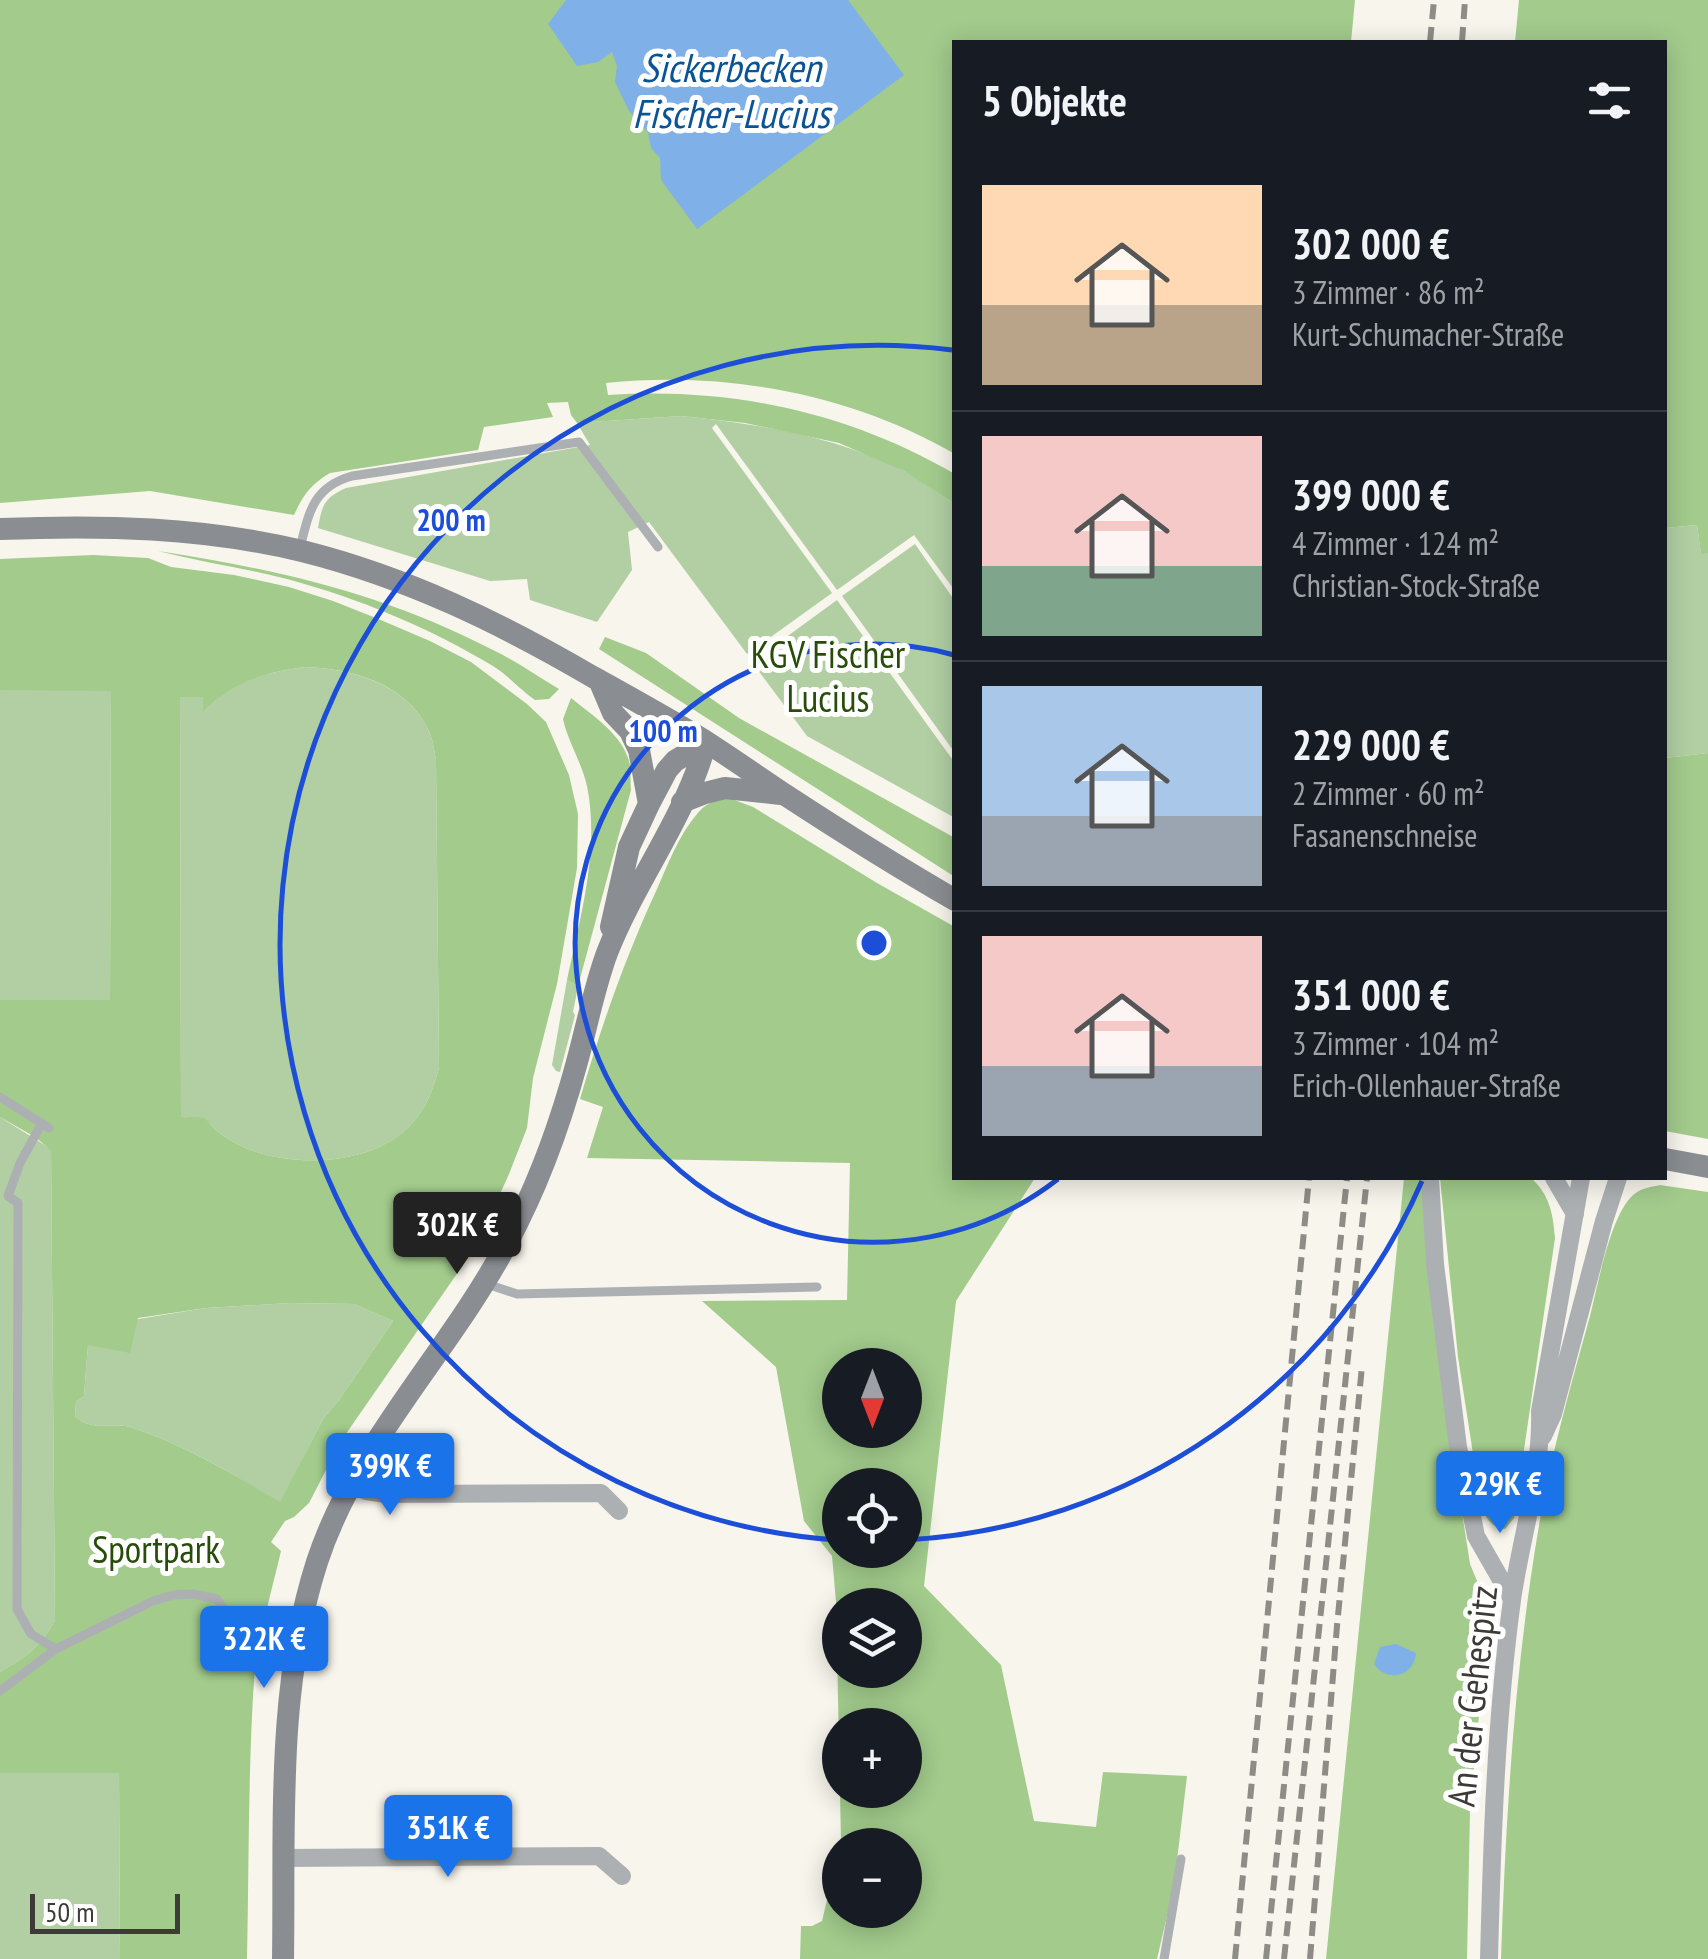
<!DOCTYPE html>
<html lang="de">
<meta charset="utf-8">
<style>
:root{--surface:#171b24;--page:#242831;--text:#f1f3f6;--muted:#9ea1a6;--line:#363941;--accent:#1a73e8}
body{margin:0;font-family:"PT Sans Narrow",sans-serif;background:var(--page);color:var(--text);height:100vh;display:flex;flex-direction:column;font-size:38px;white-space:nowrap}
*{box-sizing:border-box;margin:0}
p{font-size:32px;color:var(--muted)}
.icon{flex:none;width:55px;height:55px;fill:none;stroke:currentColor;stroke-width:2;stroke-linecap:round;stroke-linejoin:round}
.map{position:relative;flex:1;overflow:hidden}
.drawer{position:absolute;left:952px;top:40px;width:715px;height:1140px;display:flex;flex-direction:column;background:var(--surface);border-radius:0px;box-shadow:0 5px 25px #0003}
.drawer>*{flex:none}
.needle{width:65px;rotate:180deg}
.fabs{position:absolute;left:822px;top:1348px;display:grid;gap:20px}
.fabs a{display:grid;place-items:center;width:100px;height:100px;border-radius:50%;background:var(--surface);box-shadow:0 5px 25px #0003;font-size:50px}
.scale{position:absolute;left:30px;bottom:25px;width:150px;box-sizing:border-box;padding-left:10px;border:5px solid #3c3b38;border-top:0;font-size:28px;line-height:35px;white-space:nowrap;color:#3c3b38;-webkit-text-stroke:8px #fff;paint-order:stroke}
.price{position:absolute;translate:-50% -85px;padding:0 22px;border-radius:10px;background:var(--accent);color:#fff;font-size:32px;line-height:65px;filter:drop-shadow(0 2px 5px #0008)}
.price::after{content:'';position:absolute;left:50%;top:60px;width:30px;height:22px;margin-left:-15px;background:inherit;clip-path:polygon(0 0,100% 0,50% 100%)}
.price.selected{background:#222;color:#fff}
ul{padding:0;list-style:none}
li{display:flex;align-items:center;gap:30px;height:250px;padding:0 30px}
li+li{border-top:2px solid var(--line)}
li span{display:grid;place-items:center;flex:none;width:280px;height:200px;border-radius:0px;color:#555}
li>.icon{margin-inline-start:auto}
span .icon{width:120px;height:120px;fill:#fffc;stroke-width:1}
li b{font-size:42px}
h2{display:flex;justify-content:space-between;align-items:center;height:120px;padding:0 30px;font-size:42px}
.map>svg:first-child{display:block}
</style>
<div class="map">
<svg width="1708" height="1959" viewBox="0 0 1708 1959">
<rect width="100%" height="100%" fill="#f8f5ec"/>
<path fill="#b1cfa3" d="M681,416C757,424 833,435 902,470C920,479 937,493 955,504V591L914,535L837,590L716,424L712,428L832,593L747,654L649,522L628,532L632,570L597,622L530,600L527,579L490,581L318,528C322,505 324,498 346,488L590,445L577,423Z
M1697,525L1701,553H1708V753L1665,758V528Z
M915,544L955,601V753L842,596Z
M837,600L955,763V818L807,736L752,662Z
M305,667C352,669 405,683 428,729C433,739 434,750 436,760L439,1067C435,1083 429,1102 418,1116C383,1165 299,1169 248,1149C236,1144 225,1138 215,1129C211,1126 209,1121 204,1119C199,1116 187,1118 181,1118L180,697H203L204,711C233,682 265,672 305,667Z
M0,690H111L110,1001L0,1000Z
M567,980L578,986L573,1012L575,1015L560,1072L556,1071L552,1065Z
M0,1117L51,1149L55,1620C40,1648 27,1656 0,1672Z
M290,1303L354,1304L393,1321L339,1400L323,1419L280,1503C235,1474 185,1446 134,1428C115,1421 91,1433 75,1416L76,1402L84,1396L88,1344L138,1319L206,1308Z
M119,1772L120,1959H0V1773Z"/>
<path fill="#a2cb8c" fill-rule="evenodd" d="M0,0H1355L1351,42H955V454C850,393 726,371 606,383L608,395C732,387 847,412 955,474V504L904,471L839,443L745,423L681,416L577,423L571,415L568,402L547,403L553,417L484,427L478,450L330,473C311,484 303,495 294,515L150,491L0,503Z
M1519,0H1708V553L1701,554L1697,525L1665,528V42H1515Z
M158,551C280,570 382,593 493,650C516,661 537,676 559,689L549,699L535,700C520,690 508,675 493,666C430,628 358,598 287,579C244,568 201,562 158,551Z
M93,555L148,558L171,567L234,575L289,587L333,601L376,618L430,641L471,662L527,704L546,722L569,775L578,814L577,868L557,984L533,1078L527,1128L509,1174L490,1216L463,1265L341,1441L309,1503L294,1517L285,1521L271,1542L281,1551C271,1594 258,1637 254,1680C248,1773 249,1866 247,1959H120L119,1773H0V1672C27,1656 40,1648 55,1620L51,1150L35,1137L0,1117V1000H110L111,691L0,690V559ZM305,667C353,669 405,683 428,729C433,739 434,750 436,760L439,1067C435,1083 429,1102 418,1116C383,1165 299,1169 248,1149C236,1144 225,1138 215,1129C211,1126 209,1121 204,1118C199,1116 187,1118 181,1117L180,697H203V712C232,683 264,672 305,667ZM290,1303L354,1304L393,1321L339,1400L323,1419L280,1502C234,1474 185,1446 134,1428C115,1421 91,1433 75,1416L76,1402L84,1396L88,1345L130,1353L138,1318L206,1308Z
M605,637L646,653L739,718L955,838V877L599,649Z
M571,698C593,716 624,735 630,765C631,773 630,782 631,790L578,986L567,980C580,918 600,850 587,786C582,763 568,742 563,719Z
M1708,753V1139L1665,1131V758Z
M723,799H732L753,807L877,883L955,927V1178H1035L956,1301L924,1586L1001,1665L1034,1821L1096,1827L1103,1772L1187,1776L1174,1886L1157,1959H800L801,1926H812L822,1921L841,1841L836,1602L832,1556L804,1521L776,1367L702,1301L847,1300L850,1163L587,1158L603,1107L580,1099C601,1027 625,958 657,889C668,864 679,835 697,814C703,806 712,801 723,799ZM840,1365H905V1430H840ZM840,1485H905V1550H840ZM840,1605H905V1670H840ZM840,1725H905V1790H840ZM840,1845H905V1910H840Z
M1404,1178H1423L1448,1422L1470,1564L1487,1605L1488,1619L1470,1811L1467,1959H1326Z
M1440,1178H1531C1550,1195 1553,1214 1555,1238L1514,1518L1505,1529C1490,1527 1486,1518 1481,1505L1458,1357Z
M1660,1185L1708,1192V1959H1501C1506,1810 1515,1661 1541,1514C1553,1447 1572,1381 1590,1316C1598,1285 1610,1216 1633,1195C1641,1188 1650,1187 1660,1185Z"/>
<path fill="#7fb0e8" d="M566,0H848L904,75L697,229L661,180L660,158L651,148L648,132L629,111L615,82L617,66L612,52L598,62L577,66L548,24Z
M1396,1644L1416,1653C1414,1677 1387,1683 1374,1664L1380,1647Z"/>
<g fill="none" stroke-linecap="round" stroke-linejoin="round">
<path stroke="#adb0b3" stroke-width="9" d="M300,548C309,512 313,487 352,476L579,442L658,547
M0,1097L49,1128
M42,1123L20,1163L8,1196L18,1203L17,1609L31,1634L56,1649
M487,1284L517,1294L817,1287
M0,1691L56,1649L153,1601L173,1595L193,1594L217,1599L232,1622
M1164,1959L1181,1859"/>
<path stroke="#adb0b3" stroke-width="18" d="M1430,1178L1435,1264L1458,1447L1476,1536L1512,1599
M1554,1178L1575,1214
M1543,1436L1553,1414L1604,1221L1618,1178
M350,1483L366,1491L386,1494L601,1493L619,1511
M284,1858L599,1856L622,1876
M1489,1959C1492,1839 1496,1718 1512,1600C1521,1537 1542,1474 1540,1411L1581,1178"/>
<path stroke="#8a8e92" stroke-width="22" d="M0,529C102,525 202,527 302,551C406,577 501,623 593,677C631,698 669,719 705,741C733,759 760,778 787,796C842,832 898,867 955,900
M599,680L613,713L630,731L639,750L649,804
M682,802L705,793L725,788L781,794
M611,927L629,847L649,804L667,770L675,761L706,742
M1665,1159L1708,1167
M283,1959C285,1827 276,1689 317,1562C356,1443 448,1354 506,1245C537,1188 560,1125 577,1062C587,1026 594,988 607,953C635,881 686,817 706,742"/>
<path stroke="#8e8c87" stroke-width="6" stroke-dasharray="15 8" stroke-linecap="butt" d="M1430,42L1434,0
M1462,42L1465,0
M1235,1959L1309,1178
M1266,1959L1347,1178
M1284,1959L1367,1178
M1310,1959L1337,1626L1362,1366"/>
</g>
<g fill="none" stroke="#1d4ed8" stroke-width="5">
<path d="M1058 1179A299 299 0 1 1 954 655"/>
<path d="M1422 1181A598 598 0 0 1 905 1540M837 1540A598 598 0 1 1 952 350"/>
</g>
<g text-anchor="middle" stroke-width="10" stroke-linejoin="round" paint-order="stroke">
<g font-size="38" fill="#284d0b" stroke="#fff">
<text x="828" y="668">KGV Fischer<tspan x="828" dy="44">Lucius</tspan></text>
<text x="156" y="1563">Sportpark</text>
</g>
<g font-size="38" fill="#3c3b38" stroke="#fff">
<text transform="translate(1473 1696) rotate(-84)" y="13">An der Gehespitz</text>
</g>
<g font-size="40" font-style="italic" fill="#0a5495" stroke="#fff">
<text x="731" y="82">Sickerbecken<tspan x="731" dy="46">Fischer-Lucius</tspan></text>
</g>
</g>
<circle cx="874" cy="943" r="15" fill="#1d4ed8" stroke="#fff" stroke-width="5"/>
<g font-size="30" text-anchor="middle" font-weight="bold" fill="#1d4ed8" stroke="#fff" stroke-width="10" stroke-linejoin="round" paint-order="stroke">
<text x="451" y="531">200 m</text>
<text x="663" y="742">100 m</text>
</g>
</svg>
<div class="fabs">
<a><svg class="needle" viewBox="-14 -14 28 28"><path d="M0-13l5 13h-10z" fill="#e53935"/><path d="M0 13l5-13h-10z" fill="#9ea1a6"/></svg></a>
<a><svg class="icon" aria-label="locate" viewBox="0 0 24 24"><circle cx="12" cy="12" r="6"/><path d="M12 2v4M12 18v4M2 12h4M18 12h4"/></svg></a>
<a><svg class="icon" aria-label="layers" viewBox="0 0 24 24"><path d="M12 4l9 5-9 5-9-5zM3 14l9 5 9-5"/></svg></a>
<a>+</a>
<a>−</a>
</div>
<div class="scale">50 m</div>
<b class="price selected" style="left:457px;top:1277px">302K €</b>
<b class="price" style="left:390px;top:1518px">399K €</b>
<b class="price" style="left:1500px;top:1536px">229K €</b>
<b class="price" style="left:264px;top:1691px">322K €</b>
<b class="price" style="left:448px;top:1880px">351K €</b>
<section class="drawer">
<h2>5 Objekte<svg class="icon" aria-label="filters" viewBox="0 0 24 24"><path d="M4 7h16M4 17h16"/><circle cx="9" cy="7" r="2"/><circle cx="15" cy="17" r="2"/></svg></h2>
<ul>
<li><span style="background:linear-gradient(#ffd9b3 60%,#b9a48a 0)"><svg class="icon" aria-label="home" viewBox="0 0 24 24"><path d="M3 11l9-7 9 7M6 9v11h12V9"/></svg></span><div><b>302 000 €</b><p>3 Zimmer · 86 m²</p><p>Kurt-Schumacher-Straße</p></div></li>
<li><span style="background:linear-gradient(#f6c9c9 65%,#7fa58c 0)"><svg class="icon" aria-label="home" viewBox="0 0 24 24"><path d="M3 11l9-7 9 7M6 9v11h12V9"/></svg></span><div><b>399 000 €</b><p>4 Zimmer · 124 m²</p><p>Christian-Stock-Straße</p></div></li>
<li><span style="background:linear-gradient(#a9c7e8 65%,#9aa5b1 0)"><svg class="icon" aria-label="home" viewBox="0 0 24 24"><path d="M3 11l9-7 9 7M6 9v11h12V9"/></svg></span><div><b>229 000 €</b><p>2 Zimmer · 60 m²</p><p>Fasanenschneise</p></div></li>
<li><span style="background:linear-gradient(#f6c9c9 65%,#9aa5b1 0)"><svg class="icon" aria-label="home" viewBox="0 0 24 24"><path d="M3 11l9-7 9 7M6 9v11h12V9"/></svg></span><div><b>351 000 €</b><p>3 Zimmer · 104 m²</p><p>Erich-Ollenhauer-Straße</p></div></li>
</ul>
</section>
</div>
